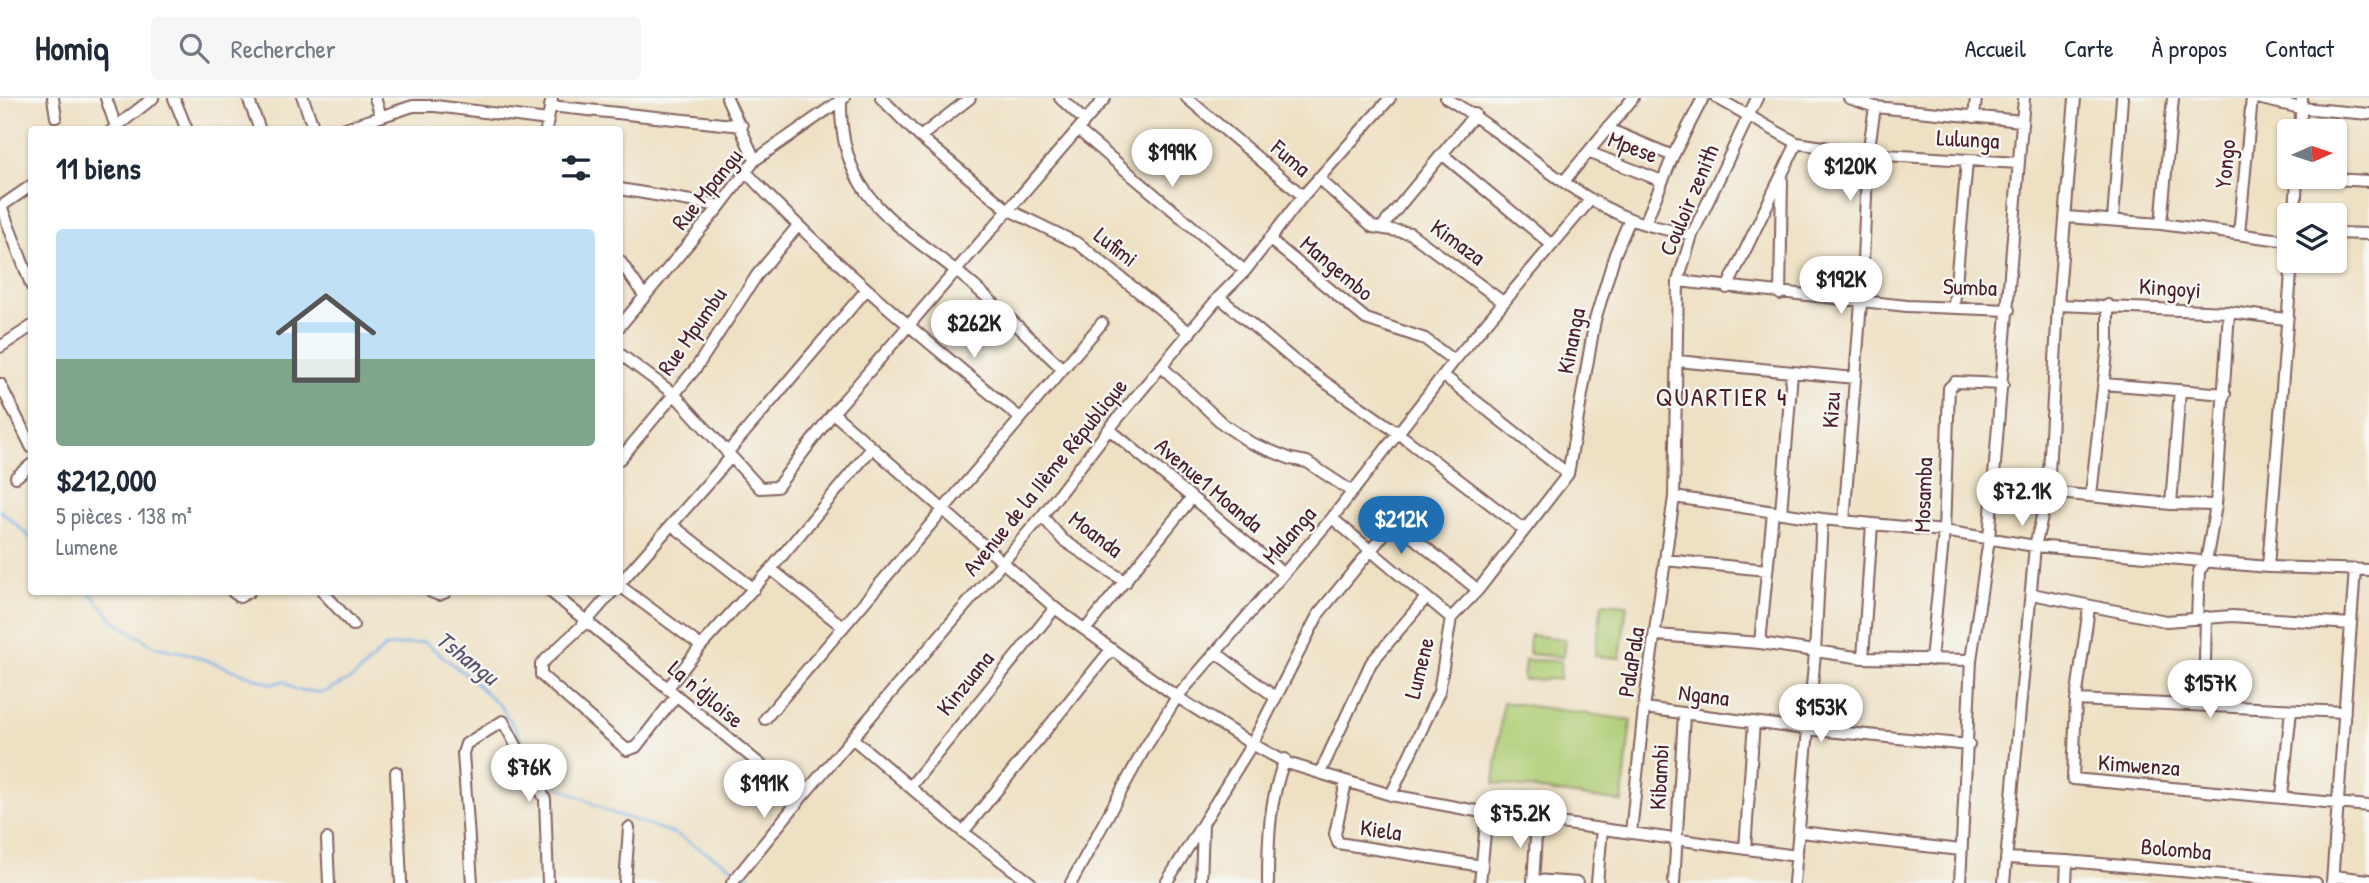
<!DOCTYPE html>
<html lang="fr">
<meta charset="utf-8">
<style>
:root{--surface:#fff;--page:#f6f6f7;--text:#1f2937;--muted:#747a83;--line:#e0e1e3;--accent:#1f6fb2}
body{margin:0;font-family:"Patrick Hand",sans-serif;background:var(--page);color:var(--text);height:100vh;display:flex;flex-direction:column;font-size:26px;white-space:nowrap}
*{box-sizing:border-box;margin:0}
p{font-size:23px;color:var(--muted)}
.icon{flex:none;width:38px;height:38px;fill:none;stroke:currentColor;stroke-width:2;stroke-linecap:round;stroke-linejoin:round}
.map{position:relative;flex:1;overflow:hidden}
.details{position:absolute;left:28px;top:28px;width:595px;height:469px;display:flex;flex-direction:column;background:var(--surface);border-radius:7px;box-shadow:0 2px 5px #0004}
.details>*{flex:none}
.needle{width:46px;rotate:87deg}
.tools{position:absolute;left:2277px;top:21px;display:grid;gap:14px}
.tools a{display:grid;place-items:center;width:70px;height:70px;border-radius:7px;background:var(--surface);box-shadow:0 2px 5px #0004;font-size:35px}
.price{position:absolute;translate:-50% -60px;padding:0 16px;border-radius:24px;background:#fff;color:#222;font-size:23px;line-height:46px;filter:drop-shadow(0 2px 4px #0008)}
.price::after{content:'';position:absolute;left:50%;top:42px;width:21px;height:16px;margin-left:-10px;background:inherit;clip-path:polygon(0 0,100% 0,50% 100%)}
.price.selected{background:var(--accent);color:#fff}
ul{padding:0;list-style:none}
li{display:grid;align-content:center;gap:14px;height:371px;padding:0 28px}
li+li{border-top:2px solid var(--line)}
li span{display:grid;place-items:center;height:217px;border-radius:7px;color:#555}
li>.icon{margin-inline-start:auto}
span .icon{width:126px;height:126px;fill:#fffc;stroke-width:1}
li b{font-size:30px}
h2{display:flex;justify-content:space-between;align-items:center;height:84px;padding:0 28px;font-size:30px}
header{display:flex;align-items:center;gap:42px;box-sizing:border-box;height:98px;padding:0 35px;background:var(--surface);border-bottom:2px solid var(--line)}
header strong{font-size:33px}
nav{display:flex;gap:38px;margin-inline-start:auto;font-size:24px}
.search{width:490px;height:63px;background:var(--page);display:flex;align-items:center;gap:18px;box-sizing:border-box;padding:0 24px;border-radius:7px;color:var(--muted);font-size:26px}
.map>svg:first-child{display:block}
</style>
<header>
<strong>Homiq</strong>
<div class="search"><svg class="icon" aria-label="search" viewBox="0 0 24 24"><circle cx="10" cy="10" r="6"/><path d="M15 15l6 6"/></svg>Rechercher</div>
<nav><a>Accueil</a><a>Carte</a><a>À propos</a><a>Contact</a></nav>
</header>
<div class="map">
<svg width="2369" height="785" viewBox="0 0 2369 785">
<rect width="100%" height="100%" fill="#f6f6f2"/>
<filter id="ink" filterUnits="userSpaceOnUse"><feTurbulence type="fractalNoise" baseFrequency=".0143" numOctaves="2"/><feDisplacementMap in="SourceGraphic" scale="14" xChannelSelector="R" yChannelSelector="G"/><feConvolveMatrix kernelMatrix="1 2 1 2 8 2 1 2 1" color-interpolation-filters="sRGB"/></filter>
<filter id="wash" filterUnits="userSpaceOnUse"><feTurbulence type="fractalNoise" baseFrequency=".00686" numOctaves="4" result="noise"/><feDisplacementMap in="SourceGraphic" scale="28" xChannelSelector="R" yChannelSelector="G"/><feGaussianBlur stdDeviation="1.57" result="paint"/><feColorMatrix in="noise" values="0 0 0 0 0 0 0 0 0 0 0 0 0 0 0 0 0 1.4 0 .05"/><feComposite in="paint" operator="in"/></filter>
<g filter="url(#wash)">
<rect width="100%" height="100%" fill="#eee0c2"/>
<path fill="#aecc72" stroke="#7c764e" stroke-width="2" d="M1602,505L1627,507L1620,560L1595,558Z
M1530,537L1565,541L1563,559L1529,556Z
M1525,562L1561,563L1560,581L1523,582Z
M1503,604L1631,622L1622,704L1494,685Z"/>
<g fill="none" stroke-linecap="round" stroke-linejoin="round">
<path stroke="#76aee5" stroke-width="2.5" d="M0,412L32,441
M89,494L117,525L156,549L186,555L272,586L284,583L294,591L323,595L353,580L385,549L424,544L469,579L502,610L539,669L556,687L612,715L673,735L737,772
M743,776L762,785"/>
</g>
</g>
<g filter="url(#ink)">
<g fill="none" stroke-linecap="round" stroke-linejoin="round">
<defs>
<path id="minor" d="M53,0L56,19
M106,0L117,32
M174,0L187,32
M248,0L260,32
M303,0L314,32
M375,0L381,18
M727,0L755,62
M881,0L920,39L1007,111L1079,146L1190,235
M1060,0L1085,23
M1187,0L1303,98
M1446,0C1509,36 1562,94 1630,121C1649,129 1672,132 1692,137
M1717,0L1797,45L1868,56L2019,65
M1849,0L1875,9L2022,23
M2257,0L2301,10L2369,16
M841,3C839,95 891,122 955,172C993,202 1027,238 1063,271
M550,8L742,28
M1974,19L1976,0
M1608,31L1673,58
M112,32L153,0
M340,32L413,8H435L548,22
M546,32L552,0
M1078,32L1245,173
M2300,33L2302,0
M920,39L970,0
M1588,54L1662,83
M1442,56L1552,147
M747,75C831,165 925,242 1020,320
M2297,79L2369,83
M1318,80L1373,129L1410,135L1503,204
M1565,82L1633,0
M620,91L720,108
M1,108L32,189
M0,109L32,87
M2295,117L2297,79
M2066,119L2161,126L2289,143
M2113,122L2122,0
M1645,125L1673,58L1703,0
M2161,126L2173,0
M1382,129L1475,16
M2334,135L2369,136
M2239,136L2252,0
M1269,141L1366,221L1425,241L1454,263
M620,163L645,199
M1678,183L1907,208L2009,212
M1727,190L1797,45
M1780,196L1782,83
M1219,199L1296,264L1398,335L1523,431
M2058,207L2229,214L2286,221
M1954,208L1967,63
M620,228L720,108L755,62L844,0
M0,249L32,228
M620,256L674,296L760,390L777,389L833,315L1105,0
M1677,263L1855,280
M1162,269L1223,326L1251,345L1291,361L1307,364L1351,393
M1443,277L1568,376
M0,286L32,350
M2104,286L2225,296
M833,315L1055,510L1177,599L1252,646L1287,665L1391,697L1487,715L1797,758
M1109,331L1283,475
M727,355L867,191
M620,361L696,270L757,177L797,129
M16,379L32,366
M2048,394L2171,406L2216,407
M2091,397L2108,246V207
M1674,399L1822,421L1944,433L2035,448L2268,469L2369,472
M2171,406L2180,292
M1781,415L1792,274
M1042,418L1063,442L1126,484
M1332,420L1451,520
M1844,423L1861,204L1868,56L1875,9
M672,427L754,491
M1665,462L1767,472
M2268,469L2292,163
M771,471L843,529
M620,485L731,359
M620,488L701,548
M233,494L240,499L249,494
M323,494L353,527
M431,494L439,497L446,494
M551,494L801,700
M612,494L586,524L541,566V577L627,652L636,649L676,598
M2032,496L2166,523L2232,518L2351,526
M2089,510L2076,602L2073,681L2369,708
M1451,520L1478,492L1568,376L1595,222L1615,156L1630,121
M2197,521L2199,473L2206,464L2216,407L2229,214
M1085,532L1191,401
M1657,537L1760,545L1863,560L1971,562
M1760,545L1773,414
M1215,554L1275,599
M1863,560L1872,426
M1931,562L1944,433L1949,290L1955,284L2003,286
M667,591L701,548L771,471L872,350
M2076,602L2345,614
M2204,606L2206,519
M1644,610L1806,631L1969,647
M765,621L1102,225
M852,640L963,734L1031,785
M396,674L401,785
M1320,675L1371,565L1425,501
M1346,684L1335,736L1338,745L1482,768
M910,689L1055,510
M1391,697L1439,594L1451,520
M2282,699L2291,612
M963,734L1110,553
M1800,734L1961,752
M1631,735L1644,610L1674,399L1678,183L1692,137L1757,0
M327,741L329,785
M1745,751L1754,624
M2006,760L2067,763L2316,785
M2333,778L2369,782
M1534,782L1578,785
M472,785L463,655L466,646L503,623L545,701L548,785
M625,785L629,730
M732,785L801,700L1042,418L1109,331L1219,199L1245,173L1303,98L1390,0
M1071,785L1142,655L1177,599L1332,420L1454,263L1591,101
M1166,785L1252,646L1319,515L1394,424L1478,492
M1201,785L1203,726
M1268,785C1268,742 1269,702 1285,661
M1480,785L1487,715
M1533,785L1537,722
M1597,785L1602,731
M1674,785L1684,616
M1794,785L1815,555L1822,421
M1960,785L1971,562L1989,441L2024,0
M2004,785L2035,448L2048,394L2058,207L2075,0
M2066,785L2067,763
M2332,785L2355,471"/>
</defs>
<use href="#minor" stroke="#836360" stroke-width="14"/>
<use href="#minor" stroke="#fff" stroke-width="10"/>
</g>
</g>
<g text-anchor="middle" stroke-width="5" stroke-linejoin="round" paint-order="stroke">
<g font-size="23" fill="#4a1f2b" stroke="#f6f6f2">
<text transform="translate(1968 41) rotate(3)" y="8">Lulunga</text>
<text transform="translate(1633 49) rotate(21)" y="8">Mpese</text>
<text transform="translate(1291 60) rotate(40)" y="8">Fuma</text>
<text transform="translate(2225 66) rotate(-84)" y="8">Yongo</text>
<text transform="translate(707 91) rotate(-51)" y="8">Rue Mpangu</text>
<text transform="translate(1689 102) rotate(-67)" y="8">Couloir zenith</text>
<text transform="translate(1458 144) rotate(36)" y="8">Kimaza</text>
<text transform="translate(1116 149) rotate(38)" y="8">Lufimi</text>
<text transform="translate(1337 170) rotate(40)" y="8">Mangembo</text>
<text transform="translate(1970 189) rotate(2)" y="8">Sumba</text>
<text transform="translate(2170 190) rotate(4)" y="8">Kingoyi</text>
<text transform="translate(692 233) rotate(-55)" y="8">Rue Mpumbu</text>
<text transform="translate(1571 243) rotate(-79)" y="8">Kinanga</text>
<text transform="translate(1831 312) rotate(-86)" y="8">Kizu</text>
<text transform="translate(1045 379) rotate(-51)" y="8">Avenue de la IIème République</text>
<text transform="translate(1209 387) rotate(40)" y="8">Avenue1 Moanda</text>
<text transform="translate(1923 397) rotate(-88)" y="8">Mosamba</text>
<text transform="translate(1096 436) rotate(37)" y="8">Moanda</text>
<text transform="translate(1289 437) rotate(-49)" y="8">Malanga</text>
<text transform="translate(1631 564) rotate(-81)" y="8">PalaPala</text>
<text transform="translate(1419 570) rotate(-76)" y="8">Lumene</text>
<text transform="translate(965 585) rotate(-51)" y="8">Kinzuana</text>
<text transform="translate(706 596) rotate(40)" y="8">La n'djloise</text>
<text transform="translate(1704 597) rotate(7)" y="8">Ngana</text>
<text transform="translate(2139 667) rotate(4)" y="8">Kimwenza</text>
<text transform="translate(1659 679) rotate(-87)" y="8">Kibambi</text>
<text transform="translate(1381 732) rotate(8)" y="8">Kiela</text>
<text transform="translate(2176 751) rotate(5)" y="8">Bolomba</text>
</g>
<g font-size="24" font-style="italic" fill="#59516c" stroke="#f6f6f2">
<text transform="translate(467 560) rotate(38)" y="8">Tshangu</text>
</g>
<g font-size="26" letter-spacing="2" fill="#4a1f2b" stroke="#f6f6f2">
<text x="1722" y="308">QUARTIER 4</text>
</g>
</g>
</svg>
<div class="tools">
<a><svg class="needle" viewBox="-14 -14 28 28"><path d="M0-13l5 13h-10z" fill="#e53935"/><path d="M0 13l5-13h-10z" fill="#747a83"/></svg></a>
<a><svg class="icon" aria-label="layers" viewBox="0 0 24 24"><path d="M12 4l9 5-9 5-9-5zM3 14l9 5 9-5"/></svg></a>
</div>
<b class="price" style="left:1172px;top:91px">$199K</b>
<b class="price" style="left:1850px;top:105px">$120K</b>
<b class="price" style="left:1841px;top:218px">$192K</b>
<b class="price" style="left:974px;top:262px">$262K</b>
<b class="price" style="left:2022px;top:430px">$72.1K</b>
<b class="price selected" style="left:1401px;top:458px">$212K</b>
<b class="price" style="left:2210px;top:622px">$157K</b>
<b class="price" style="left:1821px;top:646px">$153K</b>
<b class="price" style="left:529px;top:706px">$76K</b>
<b class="price" style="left:764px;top:722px">$191K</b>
<b class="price" style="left:1520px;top:752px">$75.2K</b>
<section class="details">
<h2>11 biens<svg class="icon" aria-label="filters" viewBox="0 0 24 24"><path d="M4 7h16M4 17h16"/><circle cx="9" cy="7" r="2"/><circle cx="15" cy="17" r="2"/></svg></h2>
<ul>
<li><span style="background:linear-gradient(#bfe0f5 60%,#7fa58c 0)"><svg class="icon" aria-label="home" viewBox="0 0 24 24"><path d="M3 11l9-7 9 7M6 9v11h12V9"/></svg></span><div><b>$212,000</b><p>5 pièces · 138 m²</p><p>Lumene</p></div></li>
</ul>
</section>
</div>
